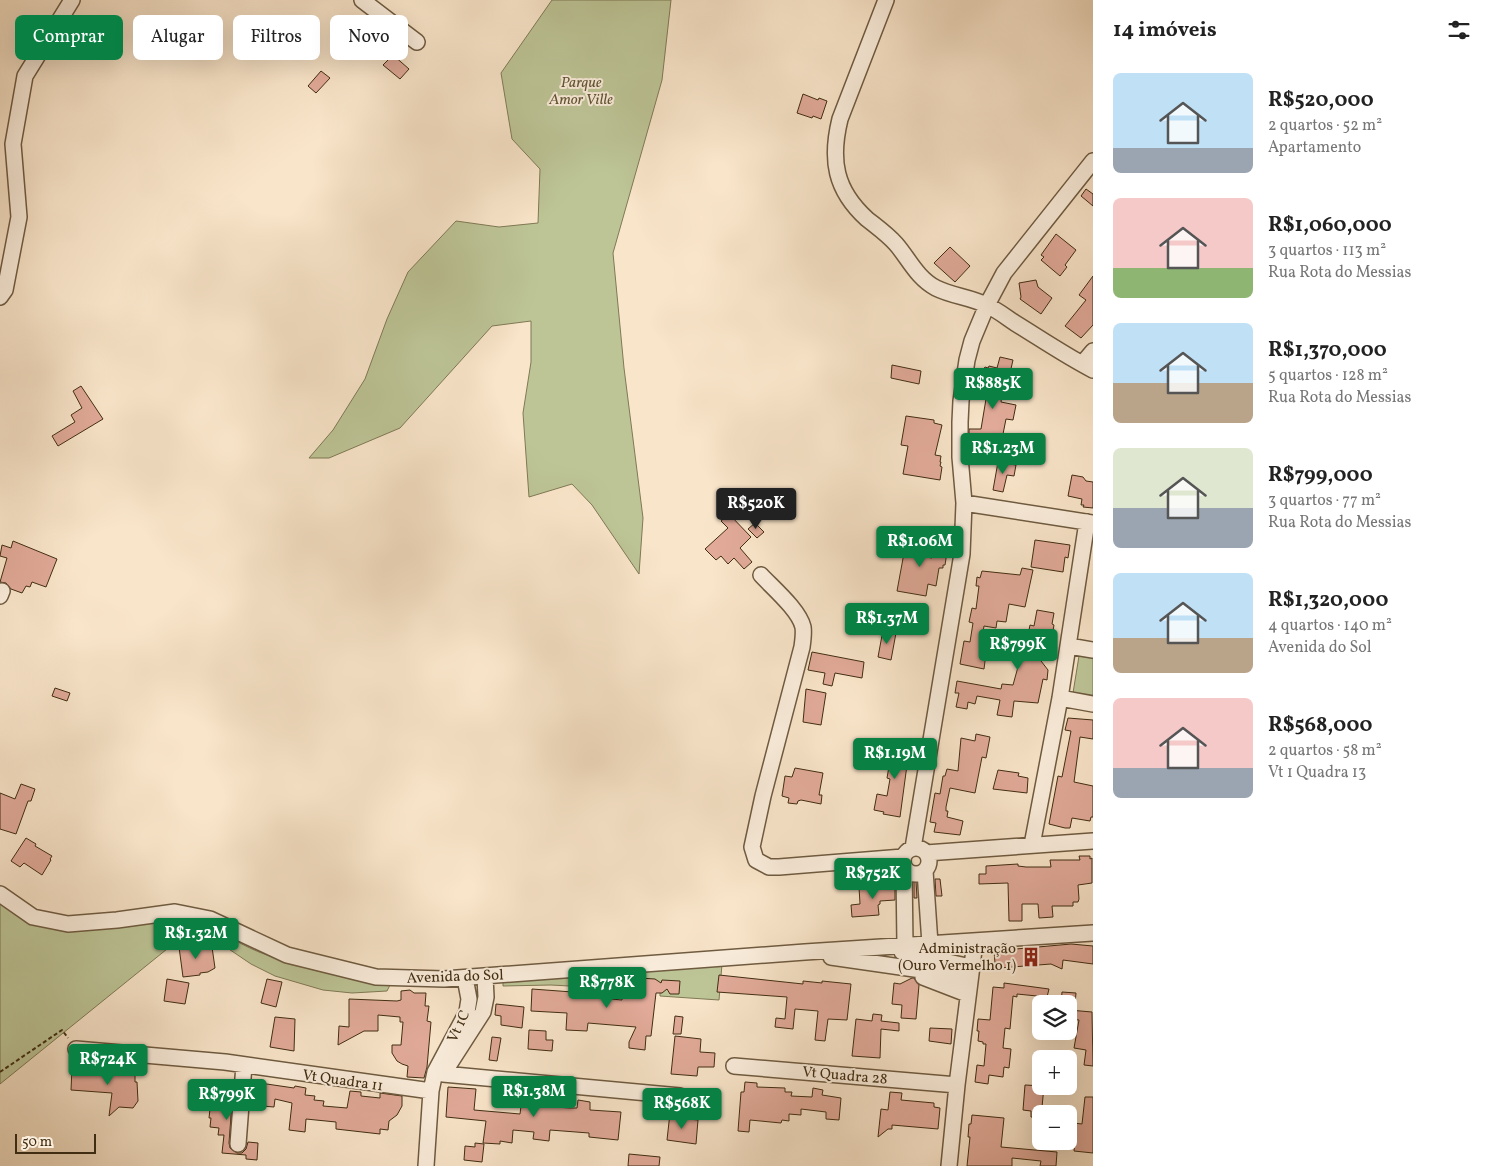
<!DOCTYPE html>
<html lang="pt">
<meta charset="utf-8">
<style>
:root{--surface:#fff;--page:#f6f6f6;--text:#222;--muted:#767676;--accent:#0b8043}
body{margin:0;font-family:Vollkorn,serif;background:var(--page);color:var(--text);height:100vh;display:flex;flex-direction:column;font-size:19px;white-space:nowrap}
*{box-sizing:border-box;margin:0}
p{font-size:16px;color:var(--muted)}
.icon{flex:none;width:28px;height:28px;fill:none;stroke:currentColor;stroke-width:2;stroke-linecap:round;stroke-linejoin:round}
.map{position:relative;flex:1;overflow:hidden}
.details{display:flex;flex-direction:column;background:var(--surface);width:400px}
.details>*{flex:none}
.top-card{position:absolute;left:15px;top:15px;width:475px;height:45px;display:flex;gap:10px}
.controls{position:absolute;left:1032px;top:995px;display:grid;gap:10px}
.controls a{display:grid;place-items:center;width:45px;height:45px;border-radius:8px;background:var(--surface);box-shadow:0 5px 20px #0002;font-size:25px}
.scale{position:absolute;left:15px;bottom:12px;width:81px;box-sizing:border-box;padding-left:5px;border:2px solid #412d12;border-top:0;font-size:14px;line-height:18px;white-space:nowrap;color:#412d12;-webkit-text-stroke:4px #fbeedd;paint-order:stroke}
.price{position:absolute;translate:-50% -42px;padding:0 11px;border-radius:5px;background:var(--accent);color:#fff;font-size:16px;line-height:32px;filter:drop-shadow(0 1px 2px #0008)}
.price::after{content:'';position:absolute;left:50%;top:30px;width:15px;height:11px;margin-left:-8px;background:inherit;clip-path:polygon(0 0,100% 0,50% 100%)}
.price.on{background:#222;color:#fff}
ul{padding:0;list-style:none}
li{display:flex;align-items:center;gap:15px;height:125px;padding:0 20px}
li span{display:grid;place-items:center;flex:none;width:140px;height:100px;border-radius:8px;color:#555}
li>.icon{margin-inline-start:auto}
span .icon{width:60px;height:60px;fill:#fffc;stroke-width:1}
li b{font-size:21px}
h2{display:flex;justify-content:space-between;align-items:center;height:60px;padding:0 20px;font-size:21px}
.chip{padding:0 18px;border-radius:8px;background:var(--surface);box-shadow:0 5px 20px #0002;font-size:18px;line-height:45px}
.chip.on{background:var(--accent);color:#fff}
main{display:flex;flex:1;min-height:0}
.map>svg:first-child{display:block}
</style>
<main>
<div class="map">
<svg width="1093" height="1166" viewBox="0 0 1093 1166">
<rect width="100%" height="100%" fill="#f9e5ca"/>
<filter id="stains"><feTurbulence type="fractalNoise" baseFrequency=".004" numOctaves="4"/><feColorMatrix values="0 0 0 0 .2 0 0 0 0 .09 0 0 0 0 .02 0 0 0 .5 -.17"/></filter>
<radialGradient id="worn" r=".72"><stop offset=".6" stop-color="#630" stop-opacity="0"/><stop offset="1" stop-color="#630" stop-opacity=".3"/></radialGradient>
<path fill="#bdc597" stroke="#7f7954" d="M552,0H671L662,80L613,253L624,368L643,518L639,574L592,505L572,484L529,497L523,413L531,362V321L492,326L400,428L329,458H309L333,430L365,379L387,319L408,272L456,221L499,227L538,223L540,169L512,139L501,73Z
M1079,656L1093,658V696L1073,693Z
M0,898L38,921L94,929L185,920C212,925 234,942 259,952C301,969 346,978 390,985L387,991L352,993L323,990L275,976L251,964L214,939L193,928L0,1084Z
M722,964L719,1000L660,996V991L551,985L503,986V981Z"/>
<path fill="#e1aa99" stroke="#412d12" d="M393,55L409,69L400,79L383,65Z
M321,71L330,78L316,93L308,86Z
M803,94L818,100L819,98L827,101L821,119L813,116L812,118L797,113Z
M1086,189L1093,194V206L1081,196Z
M1056,234L1076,250L1065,265L1067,267L1060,276L1041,260L1044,257L1041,255Z
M950,247L970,266L955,282L934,263Z
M1093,276V325L1081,338L1065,326L1086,300L1079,295Z
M1036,280L1038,287L1052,298L1041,314L1020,299L1021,297L1019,283Z
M1000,357L1013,360L1010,373L1005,372L1001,402L1016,405L1013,420L1006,419L998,459L975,454L978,437L969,435V429H981L987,393L978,391L983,370L985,367L988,368L989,366L997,368Z
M892,365L921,371L919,384L891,378Z
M81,386L103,419L58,446L52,436L75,422L71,415L82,408L73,391Z
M906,416L934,420V423L942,425L935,455L941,456L940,462H941L940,466L942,467L940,480L903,474L908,446L901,445Z
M998,462L1016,465L1014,476L1007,475L1003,492L993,490Z
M1072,475L1083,477L1086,481L1093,482V508L1083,507L1084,505H1081L1082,499L1068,496Z
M729,514L751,537L740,548L752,562L744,569L734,558L728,564L721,556L716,560L705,549L728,528L721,521Z
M755,523L764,532L757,538L748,529Z
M903,535L916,538L913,555L932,558L934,544L948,546L945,565H943V568H939L936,586L928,584L926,596L897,591L904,553H900Z
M1035,540L1070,545L1068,558L1065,557L1063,572L1031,567Z
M13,541L57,559L46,587L32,582L30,587L26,586L22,593L11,589L6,583L0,582L7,558L0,556L2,545L11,548Z
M1022,568L1033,570L1025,607L1009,604L1006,622L997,621L996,628L984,626L981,644L987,645L984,669L960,664L964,641L970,642L973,623L969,622L972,608L976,609L979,586H976L977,577L980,578L982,571L1020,575Z
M1037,610L1054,613L1052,624L1054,625L1050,648L1044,647L1041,661L1048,670L1047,680L1043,679L1038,703L1014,701L1012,717L997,715L1000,700L977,696L975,704L968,702L967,709L956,707L959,693H955L957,681L1001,689L1002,684L1013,685L1021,656H1016L1019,633L1028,635L1030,625L1034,626Z
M883,630L896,633L891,660L878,657Z
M812,652L864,662L862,678L835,673L832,686L823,684L825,673L808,670Z
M55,688L70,693L67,701L52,696Z
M806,689L826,693L821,725L803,722Z
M1068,718L1093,720V739L1080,737L1074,782L1093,786V817H1091L1090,821L1072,818L1070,828H1065L1049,824L1058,776L1062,777L1071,731L1065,730Z
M976,734L990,737L986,758L982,757L975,793L950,788L946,807V811H948L947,817L963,821L960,835L934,832L936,823L930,822L935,793L940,794L943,776H945L947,769L958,771L961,738L975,741Z
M887,741L906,744L905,752H912L910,766L907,765L900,817L883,814L884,812L874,810L877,794L887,796L890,779L887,778L891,755H889L890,750L885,749Z
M795,768L823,773L819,795H822L821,804L801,800L798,801L797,804L788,803L789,798L782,796L785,776L792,777Z
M998,770L1019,773L1018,776L1028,778L1027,793L993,789Z
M21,784L35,789L31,801H28L16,834L0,829V793L15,799Z
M26,838L36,844L35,846L52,856L50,859L51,860L42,875L24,863L20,867L11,861Z
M1079,856H1090V859L1092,858V883L1078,885L1079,899L1078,902H1073V906H1052L1053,917L1039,918L1038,904H1022V921H1009L1008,883L979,884V874H986V866L1018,864V866L1026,867H1051L1050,860H1080Z
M935,879H940L942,896H936Z
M914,881H916L917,898H914Z
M892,882H895V900L880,901V904L878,905L879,915L852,917L851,905L860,904L859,887L892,885Z
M1071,944L1093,946V964L1063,960L1062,969L1051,964L999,968V963H995L994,951Z
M197,945V949L212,947L215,968L208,972L200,973V975L183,977L179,947Z
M719,975L803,984V981L822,983V981L851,984L847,1020L828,1019L825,1041L815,1040L818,1011L795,1009L793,1029L775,1027L776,1018L785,1019L787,997L717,992Z
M639,978L655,979L661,983L662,980L680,981L679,994H670L667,989L662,993H656L651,1036H646L645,1050L629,1048V1042L636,1027L588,1023L587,1031L566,1030L567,1013L531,1011L532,989L586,993V996L590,997L622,1000V997L638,998Z
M912,978H914L919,985L916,1019L901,1018L902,1005L892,1004L894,983L900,984Z
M167,979L189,983L185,1004L164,1001Z
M267,979L282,982L276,1007L261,1003Z
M1004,983L1049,989L1047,997L1017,994V997L1013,996L1010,1029L1005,1028L1003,1048L1011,1049L1009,1068L1004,1067L1003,1077L989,1075L988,1084L975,1082L977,1065L984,1066L986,1044H983V1042L978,1041L979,1031H977L978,1019L990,1020L993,987L1004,988Z
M410,990L414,993H426L425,1006H429L427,1021L431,1022L427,1067L424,1078L407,1077L408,1066L402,1064L397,1061L392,1053V1045H401L403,1022H400V1017L378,1015V1031H364L338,1045L339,1026L349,1027V999L397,1001L401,1000V991Z
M1062,992L1076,993L1075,1004H1061Z
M496,1004L524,1007L522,1028L501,1025V1016L495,1015Z
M1069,1010L1092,1012L1093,1066L1084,1065L1086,1050L1074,1048L1079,1020L1069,1019Z
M873,1014L882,1015L881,1021L899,1023V1031L881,1029L880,1058L852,1056L856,1019L872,1021Z
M675,1016L683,1017L681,1034H673Z
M275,1017L295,1019L294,1051L270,1047Z
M930,1028L952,1029L951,1044L929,1041Z
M529,1030L546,1031V1040H553L552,1051L528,1049Z
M675,1036L701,1039L700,1052L715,1053L714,1067H698L697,1076L671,1074Z
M492,1037L501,1038L497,1061L489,1060Z
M72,1068L135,1073V1082H137L138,1101L133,1108L119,1107L109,1116L112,1093L71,1090Z
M253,1082L294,1088L295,1086L306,1088L305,1095L315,1096L314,1100L324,1101L323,1106L347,1108L350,1091L361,1092V1096L380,1098V1093L402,1096V1106L397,1115L389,1121L388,1130L380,1129V1134L336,1129V1122L306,1119L305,1132L289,1130L292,1103L275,1099L274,1107L250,1105Z
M745,1082L757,1083V1087L785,1088V1092H792L791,1096L812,1097L813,1088L823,1090L822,1095L841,1098L839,1120L826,1119V1112L801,1109V1115L789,1114V1121L782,1120L781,1123L750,1120L749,1132L738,1131L741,1092H744Z
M1025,1085L1044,1086L1041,1118L1031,1117V1111L1023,1110Z
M221,1087L233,1088L229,1143L230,1148L237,1153H242L246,1149L248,1142L258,1143L257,1160L246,1159V1155L222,1153L224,1135H218L219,1128L210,1127L211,1118H209L212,1091H220Z
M448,1087L476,1089L474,1110L520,1114L522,1098L554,1101V1107L570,1108H577L578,1100L590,1102V1110L621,1112L618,1140L589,1137V1133L550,1130L549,1141L533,1139L534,1132L513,1130L512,1143L500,1141V1144L483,1143L486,1121L446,1117Z
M890,1092L902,1093L901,1100L934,1103V1107L940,1108L938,1129L892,1125V1129H888L878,1137L881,1109L888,1110Z
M1085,1097H1093V1153L1074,1151L1075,1144H1071L1073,1123L1082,1124Z
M670,1113L679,1114V1118L698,1120L696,1144L667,1140Z
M972,1115L1004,1118L1001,1147L1057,1152L1056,1166H1040L1041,1161L1012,1158V1166H967L970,1137H968L969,1124H971Z
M475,1143L484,1144L482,1162L464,1160L465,1146L475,1147Z
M629,1154L660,1157L659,1166H628Z"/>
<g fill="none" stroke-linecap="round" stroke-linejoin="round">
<defs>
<path id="minor" d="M362,0L417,42
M886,0L840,119C830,160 835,190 867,219C877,227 887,234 896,244C909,259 917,278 936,288C952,296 970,297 986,305C996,309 1006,317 1015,323C1041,339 1066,356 1093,370
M0,297L5,290L19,217L13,144L25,76L72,0
M1082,364L1093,351
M964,503L1093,523
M761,575C773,588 799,610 803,627C804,633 803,640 802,647L763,796L752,847L756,860L769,867H779L903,857
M0,596L2,591
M1069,646L1093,650
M1060,698L1093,704
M1032,845L1060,698L1087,522
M903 861a13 13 0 1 1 26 0a13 13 0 1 1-26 0Z
M913,848L962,554L964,503L960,457V422L961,401L967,360L972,341L987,305L1004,273L1093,161
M926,853L1093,841
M904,868L905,946
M925,871L930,944
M0,894L33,917L68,924L117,920L175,912L210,919L287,955L376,977L444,979L805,952L1093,933
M902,952L971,967
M831,957L970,977
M923,977L967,994
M76,1049L225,1062L431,1091
M734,1066L957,1085
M445,1071L483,1012L486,997L485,977
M435,1072L443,1074L680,1096
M238,1144L244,1065
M426,1166L431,1091L435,1072L467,1012L469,999L465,978
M949,1166L957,1085L975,942"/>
</defs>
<use href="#minor" stroke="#6f5b40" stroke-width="18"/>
<path stroke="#412d12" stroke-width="2" stroke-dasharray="4 2.5" stroke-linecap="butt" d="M0,1072L62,1030L68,1038"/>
<use href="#minor" stroke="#fbeedd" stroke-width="15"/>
</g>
<defs>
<symbol id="building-bare" viewBox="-9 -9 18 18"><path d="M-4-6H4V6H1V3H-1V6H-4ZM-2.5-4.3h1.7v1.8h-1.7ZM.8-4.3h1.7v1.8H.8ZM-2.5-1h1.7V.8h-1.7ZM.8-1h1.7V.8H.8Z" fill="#8f2418" stroke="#fbeedd" stroke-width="2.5" paint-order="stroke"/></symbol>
</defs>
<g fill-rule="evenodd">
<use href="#building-bare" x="1017" y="943" width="28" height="28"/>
</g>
<g text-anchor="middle" stroke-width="4" stroke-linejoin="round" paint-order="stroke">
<g font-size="15" font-style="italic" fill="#605333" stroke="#fbeedd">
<text x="581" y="87">Parque<tspan x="581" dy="17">Amor Ville</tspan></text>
</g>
<g font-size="15" fill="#412d12" stroke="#fbeedd" text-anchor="end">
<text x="1016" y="953">Administração<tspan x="1016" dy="17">(Ouro Vermelho 1)</tspan></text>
</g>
<g font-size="15" fill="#412d12" stroke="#fbeedd">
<text transform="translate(455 976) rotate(-2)" y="5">Avenida do Sol</text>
<text transform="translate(458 1026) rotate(-65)" y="5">Vt 1C</text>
<text transform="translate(845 1075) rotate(5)" y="5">Vt Quadra 28</text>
<text transform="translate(343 1080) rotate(8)" y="5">Vt Quadra 11</text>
</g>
</g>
<rect width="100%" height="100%" filter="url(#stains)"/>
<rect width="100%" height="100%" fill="url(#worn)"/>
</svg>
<div class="controls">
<a><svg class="icon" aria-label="layers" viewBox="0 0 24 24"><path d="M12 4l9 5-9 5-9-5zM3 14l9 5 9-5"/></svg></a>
<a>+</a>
<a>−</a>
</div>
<div class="scale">50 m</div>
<b class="price" style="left:993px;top:410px">R$885K</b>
<b class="price" style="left:1003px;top:475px">R$1.23M</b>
<b class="price on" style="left:756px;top:530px">R$520K</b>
<b class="price" style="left:920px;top:568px">R$1.06M</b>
<b class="price" style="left:887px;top:645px">R$1.37M</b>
<b class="price" style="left:1018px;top:671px">R$799K</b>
<b class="price" style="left:895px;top:780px">R$1.19M</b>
<b class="price" style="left:873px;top:900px">R$752K</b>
<b class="price" style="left:196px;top:960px">R$1.32M</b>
<b class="price" style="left:607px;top:1009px">R$778K</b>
<b class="price" style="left:108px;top:1086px">R$724K</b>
<b class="price" style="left:534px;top:1118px">R$1.38M</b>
<b class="price" style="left:227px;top:1121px">R$799K</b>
<b class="price" style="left:682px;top:1130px">R$568K</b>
<div class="top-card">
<a class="chip on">Comprar</a>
<a class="chip">Alugar</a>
<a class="chip">Filtros</a>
<a class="chip">Novo</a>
</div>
</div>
<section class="details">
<h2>14 imóveis<svg class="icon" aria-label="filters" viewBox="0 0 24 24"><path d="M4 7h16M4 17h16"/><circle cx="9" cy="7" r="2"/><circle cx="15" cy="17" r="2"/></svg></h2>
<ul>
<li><span style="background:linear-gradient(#bfe0f5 75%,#9aa5b1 0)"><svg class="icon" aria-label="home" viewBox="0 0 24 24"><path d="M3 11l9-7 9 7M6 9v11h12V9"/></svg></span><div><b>R$520,000</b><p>2 quartos · 52 m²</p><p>Apartamento</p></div></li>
<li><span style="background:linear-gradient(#f6c9c9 70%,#8fb573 0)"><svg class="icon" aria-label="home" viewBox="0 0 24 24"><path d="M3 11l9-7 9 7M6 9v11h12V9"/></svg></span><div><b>R$1,060,000</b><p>3 quartos · 113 m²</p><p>Rua Rota do Messias</p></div></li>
<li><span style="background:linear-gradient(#bfe0f5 60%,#b9a48a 0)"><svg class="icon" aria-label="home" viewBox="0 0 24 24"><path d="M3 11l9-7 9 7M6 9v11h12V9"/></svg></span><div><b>R$1,370,000</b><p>5 quartos · 128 m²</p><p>Rua Rota do Messias</p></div></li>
<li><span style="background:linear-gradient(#dfe7d0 60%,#9aa5b1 0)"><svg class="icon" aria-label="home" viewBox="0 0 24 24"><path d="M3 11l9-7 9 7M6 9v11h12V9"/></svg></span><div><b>R$799,000</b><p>3 quartos · 77 m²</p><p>Rua Rota do Messias</p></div></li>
<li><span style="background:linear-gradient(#bfe0f5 65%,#b9a48a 0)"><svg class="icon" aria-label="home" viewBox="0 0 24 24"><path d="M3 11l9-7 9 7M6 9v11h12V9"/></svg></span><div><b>R$1,320,000</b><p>4 quartos · 140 m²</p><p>Avenida do Sol</p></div></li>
<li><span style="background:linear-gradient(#f6c9c9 70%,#9aa5b1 0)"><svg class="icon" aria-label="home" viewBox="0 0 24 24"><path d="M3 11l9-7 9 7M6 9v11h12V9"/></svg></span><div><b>R$568,000</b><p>2 quartos · 58 m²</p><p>Vt 1 Quadra 13</p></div></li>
</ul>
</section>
</main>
